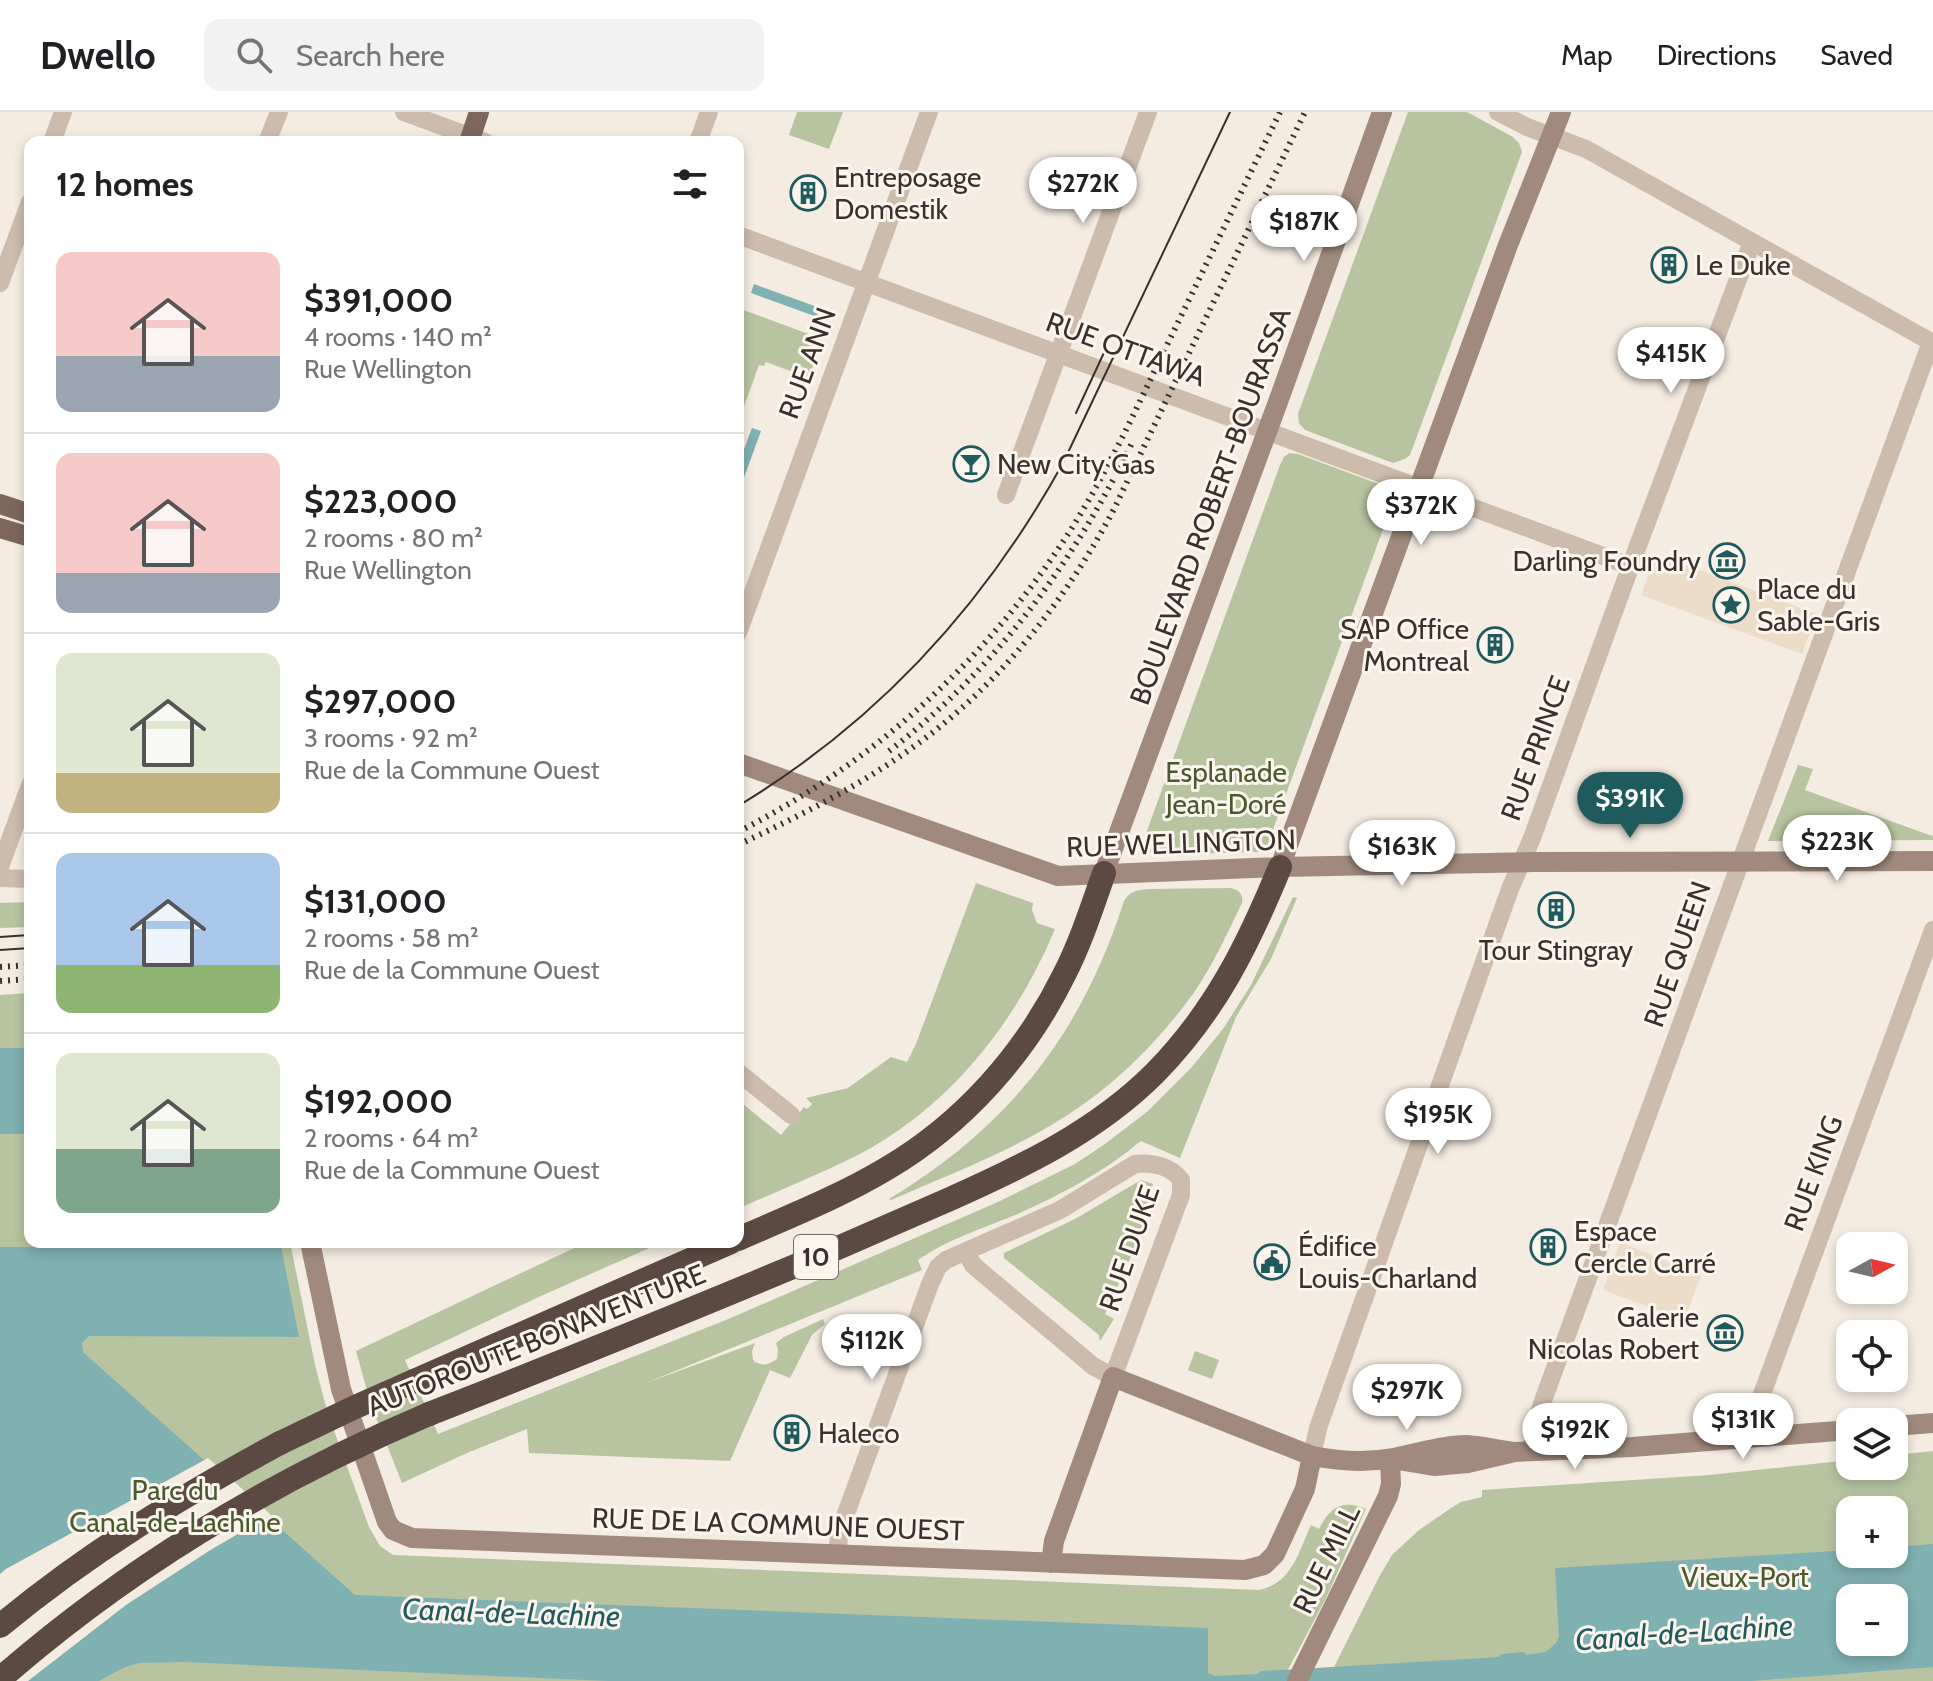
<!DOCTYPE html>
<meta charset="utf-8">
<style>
:root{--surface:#fff;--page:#f2f2f2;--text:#202124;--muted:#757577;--line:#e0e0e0;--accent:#1f5a5e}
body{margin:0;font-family:Cabin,sans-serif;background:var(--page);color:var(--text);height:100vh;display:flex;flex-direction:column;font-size:30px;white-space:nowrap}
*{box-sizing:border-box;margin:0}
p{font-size:26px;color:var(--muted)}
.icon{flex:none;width:44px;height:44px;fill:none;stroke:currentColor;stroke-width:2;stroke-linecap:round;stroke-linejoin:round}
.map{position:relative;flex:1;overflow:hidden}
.details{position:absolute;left:24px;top:24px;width:720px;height:1112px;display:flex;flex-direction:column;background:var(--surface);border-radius:16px;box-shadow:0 4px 12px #0003}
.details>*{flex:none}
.needle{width:52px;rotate:82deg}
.fabs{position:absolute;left:1836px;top:1120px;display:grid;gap:16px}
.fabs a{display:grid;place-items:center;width:72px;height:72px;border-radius:16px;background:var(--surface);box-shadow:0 4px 12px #0003;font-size:40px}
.price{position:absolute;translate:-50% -68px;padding:0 18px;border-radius:28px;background:#fff;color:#222;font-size:26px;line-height:52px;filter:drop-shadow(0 2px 4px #0008)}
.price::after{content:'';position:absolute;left:50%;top:48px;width:24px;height:18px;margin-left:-12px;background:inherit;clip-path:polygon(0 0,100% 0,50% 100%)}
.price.on{background:var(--accent);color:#fff}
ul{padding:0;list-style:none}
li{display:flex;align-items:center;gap:24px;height:200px;padding:0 32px}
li+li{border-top:2px solid var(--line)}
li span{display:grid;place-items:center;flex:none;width:224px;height:160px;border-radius:16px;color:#555}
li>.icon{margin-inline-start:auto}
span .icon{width:96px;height:96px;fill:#fffc;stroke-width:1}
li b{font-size:34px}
h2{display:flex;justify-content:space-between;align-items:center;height:96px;padding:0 32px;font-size:34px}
header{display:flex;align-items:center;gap:48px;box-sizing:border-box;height:112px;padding:0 40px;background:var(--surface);border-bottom:2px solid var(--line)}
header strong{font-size:38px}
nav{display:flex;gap:44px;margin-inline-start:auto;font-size:28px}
.search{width:560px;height:72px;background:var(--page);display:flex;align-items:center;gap:20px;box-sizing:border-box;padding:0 28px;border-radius:16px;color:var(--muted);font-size:30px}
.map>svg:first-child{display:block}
</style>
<header>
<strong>Dwello</strong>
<div class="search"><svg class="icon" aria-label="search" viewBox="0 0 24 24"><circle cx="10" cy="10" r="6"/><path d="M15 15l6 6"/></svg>Search here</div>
<nav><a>Map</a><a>Directions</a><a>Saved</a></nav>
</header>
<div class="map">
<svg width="1933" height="1569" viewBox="0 0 1933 1569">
<rect width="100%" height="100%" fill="#f4ebe1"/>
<path fill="#b8c4a0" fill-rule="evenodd" d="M797,0H843L829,37L789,23Z
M1408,0H1467L1513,25L1519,31L1522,40L1410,343L1405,347L1393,351L1305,318L1299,311L1298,302Z
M738,196L822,227L809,266L766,250L764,254L759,253L738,311Z
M1289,341L1298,342L1384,374C1390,378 1394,385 1392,393L1267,734L1258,740L1156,743L1146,737L1144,727L1280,353L1284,345Z
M1798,653L1813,657L1805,678L1932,724L1933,723V728L1768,729Z
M976,771L1033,791L1032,798L1037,811L1055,817C1016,911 949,996 856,1044C818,1063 777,1079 738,1097V988L781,1023L804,995L807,997L812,992L806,986L848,976L891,945L907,950L916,932Z
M1230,776C1238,777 1244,782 1242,791C1227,822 1213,853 1193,882C1159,929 1115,973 1066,1004C1012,1039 950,1062 891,1088L889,1087C1009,1014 1081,923 1124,789C1130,779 1137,778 1148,777Z
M1293,785L1297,786L1271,847L1236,905L1180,1046L1141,1029C1104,1060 1057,1085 1013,1104C981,1117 946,1128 918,1148L922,1158L646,1271L755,1231L752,1239L753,1248L755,1249L753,1252L756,1250C764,1255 769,1252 777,1247L778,1238L776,1231L784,1225L823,1207L825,1212L812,1223L790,1266L770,1258L730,1349L529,1341L527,1317L467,1341L402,1371L371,1293L356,1239L587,1130H663L543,1183L405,1248L438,1322L726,1208L998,1090L1075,1052L1105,1032L1148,999L1191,956L1223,917L1251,873Z
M30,790V815L0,816V791Z
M30,881V1130H290L315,1253L328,1302L369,1415L380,1434L393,1443L1258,1478C1292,1472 1298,1441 1311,1413L1319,1417C1330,1395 1342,1387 1366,1397L1326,1486L1282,1569H0V883Z
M1141,1068L1153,1072L1149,1083L1157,1087L1105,1202L1114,1207L1100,1229L1099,1223L1004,1146V1141L1075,1107Z
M1195,1239L1219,1248L1212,1267L1188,1258Z
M1933,1339V1569H1327L1379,1465L1392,1443L1419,1418L1451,1396L1461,1390L1482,1385V1378L1709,1363L1850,1348V1354H1894V1343ZM1850,1398H1894V1442H1850ZM1850,1486H1894V1530H1850Z"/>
<path fill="#ecdcc8" d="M1656,442L1817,502L1802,542L1641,483Z
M1620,1130L1701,1164L1684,1208L1603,1178Z"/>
<path fill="#7fb0b2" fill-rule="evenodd" d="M754,172L820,196L817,205L751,181Z
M752,316L761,319L738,382V353Z
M0,936H30V1022H0Z
M0,1135H281L299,1225L89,1224L82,1231L83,1240L355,1483L1208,1516V1561L1215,1564L1258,1562L1261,1559L1282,1558L1499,1545L1501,1542L1524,1540L1526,1543L1546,1540L1556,1531L1559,1525L1555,1456L1850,1438V1442H1894V1435L1933,1432V1555L1752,1569H607L184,1550L139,1551L125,1555L99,1569H0ZM1850,1486H1894V1530H1850Z"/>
<path fill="#f4ebe1" d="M208,1346L271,1403L212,1437L126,1493L28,1569H0V1462L6,1457Z"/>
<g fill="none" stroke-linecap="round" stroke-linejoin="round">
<path stroke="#cdbbac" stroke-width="18" d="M404,0L485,30
M1498,0L1527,15L1586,37L1933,231
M52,30L63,0
M267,30L279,0
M698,30L709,0
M738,123L1630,454
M0,171L30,90
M1006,383L1148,0
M738,521L929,0
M0,755L30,673
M0,766L30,767
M738,960L791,1003
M1756,1326L1755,1311L1758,1293L1933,818
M1533,1339V1319L1544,1286L1931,230
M1312,1344L1318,1316L1510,777L1532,726L1636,439L1752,130
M837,1441L840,1418L930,1172L938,1155L946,1148L1060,1098L1135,1052C1152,1050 1171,1054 1181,1068V1083L1113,1265L1093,1254L973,1153L966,1140"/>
<path stroke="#a18a7d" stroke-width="20" d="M738,651L1058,764L1280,755L1534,750L1933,749
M1280,755L1508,133L1561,0
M1104,761L1278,290L1382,0
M310,1130L341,1277L387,1410L393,1418L412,1426L1245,1458L1264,1453L1275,1442L1305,1377L1312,1344
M1894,1314L1933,1311
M1398,1348L1434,1354L1468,1351L1515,1340L1632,1335L1850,1318
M1051,1451L1054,1429L1113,1265L1312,1344C1338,1349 1366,1351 1393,1346C1417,1342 1440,1333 1466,1333C1482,1334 1499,1338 1515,1340
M1297,1569L1388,1384L1391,1372L1390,1347"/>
<path stroke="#7d675c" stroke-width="20" d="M469,30L479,0
M0,392L30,402
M0,416L30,425"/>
<path stroke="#5c4a42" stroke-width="24" d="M738,1127C788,1105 839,1085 886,1057C963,1012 1025,942 1064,863C1081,830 1092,795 1104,761
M414,1269L731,1130
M429,1302C564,1249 699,1195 833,1138C872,1121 911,1104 950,1087C1024,1054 1097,1019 1155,961C1215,900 1248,833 1280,755
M0,1514C88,1441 180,1385 280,1331"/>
<path stroke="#3b302b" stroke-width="2" d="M1076,301L1108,232
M738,694C879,609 984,494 1063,351L1230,0
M0,825L30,823
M0,838L30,836"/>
<path stroke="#3b302b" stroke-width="6" stroke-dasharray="2 6" stroke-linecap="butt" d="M889,639C995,558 1074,450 1132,331
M738,720C861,657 967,566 1047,453C1096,385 1130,310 1166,235C1204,157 1242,78 1280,0
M738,733C797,705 856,676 909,638C996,577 1065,490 1114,397L1305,0
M0,855L30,853
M0,869L30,867"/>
<path stroke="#5c4a42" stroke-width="24" d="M280,1331L353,1296L414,1269
M0,1567C127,1456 273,1368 429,1302"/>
</g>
<defs>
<symbol id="building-ring" viewBox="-11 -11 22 22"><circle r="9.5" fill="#fbf5ee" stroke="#1f5a5e" stroke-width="1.5"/><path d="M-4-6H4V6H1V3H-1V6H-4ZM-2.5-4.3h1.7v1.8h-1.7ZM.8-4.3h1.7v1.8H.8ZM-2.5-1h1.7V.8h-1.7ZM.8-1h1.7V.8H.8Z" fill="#1f5a5e"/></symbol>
<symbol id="bar-ring" viewBox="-11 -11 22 22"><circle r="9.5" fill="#fbf5ee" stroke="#1f5a5e" stroke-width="1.5"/><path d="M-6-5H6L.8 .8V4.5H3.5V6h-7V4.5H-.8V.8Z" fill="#1f5a5e"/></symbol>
<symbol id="museum-ring" viewBox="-11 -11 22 22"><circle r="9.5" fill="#fbf5ee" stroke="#1f5a5e" stroke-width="1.5"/><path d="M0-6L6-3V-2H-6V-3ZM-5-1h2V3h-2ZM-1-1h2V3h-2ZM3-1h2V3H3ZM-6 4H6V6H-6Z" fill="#1f5a5e"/></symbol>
<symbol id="sight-ring" viewBox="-11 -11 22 22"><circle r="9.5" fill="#fbf5ee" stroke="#1f5a5e" stroke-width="1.5"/><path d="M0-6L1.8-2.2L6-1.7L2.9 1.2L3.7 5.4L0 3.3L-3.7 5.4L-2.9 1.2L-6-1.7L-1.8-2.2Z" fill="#1f5a5e"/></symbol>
<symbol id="civic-ring" viewBox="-11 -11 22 22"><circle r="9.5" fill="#fbf5ee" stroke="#1f5a5e" stroke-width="1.5"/><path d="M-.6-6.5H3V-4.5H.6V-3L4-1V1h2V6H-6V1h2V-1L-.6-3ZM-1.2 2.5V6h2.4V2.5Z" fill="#1f5a5e"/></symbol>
</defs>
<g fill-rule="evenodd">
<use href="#building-ring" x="788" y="61" width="40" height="40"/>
<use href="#building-ring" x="1649" y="133" width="40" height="40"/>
<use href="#bar-ring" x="951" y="332" width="40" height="40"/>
<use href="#museum-ring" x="1707" y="429" width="40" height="40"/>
<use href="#sight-ring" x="1711" y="473" width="40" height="40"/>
<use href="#building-ring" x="1475" y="513" width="40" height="40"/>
<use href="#building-ring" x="1536" y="778" width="40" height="40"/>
<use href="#building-ring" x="1528" y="1115" width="40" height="40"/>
<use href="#civic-ring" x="1252" y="1130" width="40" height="40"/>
<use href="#museum-ring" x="1705" y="1201" width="40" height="40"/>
<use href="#building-ring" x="772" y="1301" width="40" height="40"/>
</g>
<g text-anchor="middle" stroke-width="6" stroke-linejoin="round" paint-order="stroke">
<rect fill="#fbf5ee" stroke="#756b66" stroke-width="2" x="794" y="1123" width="44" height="44" rx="6"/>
<g font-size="26" font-weight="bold" fill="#3b302b">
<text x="816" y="1154">10</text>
</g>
<g font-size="28" fill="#3b302b" stroke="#fbf5ee" text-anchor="start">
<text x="834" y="75">Entreposage<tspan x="834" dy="32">Domestik</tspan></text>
<text x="1695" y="163">Le Duke</text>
<text x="997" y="362">New City Gas</text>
<text x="1701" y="459" text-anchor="end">Darling Foundry</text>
<text x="1757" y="487">Place du<tspan x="1757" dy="32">Sable-Gris</tspan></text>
<text x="1469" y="527" text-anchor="end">SAP Office<tspan x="1469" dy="32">Montreal</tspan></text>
<text x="1556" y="848" text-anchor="middle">Tour Stingray</text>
<text x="1574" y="1129">Espace<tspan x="1574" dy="32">Cercle Carré</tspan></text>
<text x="1298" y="1144">Édifice<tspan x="1298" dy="32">Louis-Charland</tspan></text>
<text x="1699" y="1215" text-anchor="end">Galerie<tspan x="1699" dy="32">Nicolas Robert</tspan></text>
<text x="818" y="1331">Haleco</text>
</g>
<g font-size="28" fill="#3b302b" stroke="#fbf5ee">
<text transform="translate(1126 237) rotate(20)" y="10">RUE OTTAWA</text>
<text transform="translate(807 251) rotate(-70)" y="10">RUE ANN</text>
<text transform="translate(1210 394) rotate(-70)" y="10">BOULEVARD ROBERT-BOURASSA</text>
<text transform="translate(1535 636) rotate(-70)" y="10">RUE PRINCE</text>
<text transform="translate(1181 731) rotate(-2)" y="10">RUE WELLINGTON</text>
<text transform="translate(1677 842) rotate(-71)" y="10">RUE QUEEN</text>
<text transform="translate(1813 1061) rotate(-70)" y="10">RUE KING</text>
<text transform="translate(1129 1136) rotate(-71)" y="10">RUE DUKE</text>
<text transform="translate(536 1228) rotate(-22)" y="10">AUTOROUTE BONAVENTURE</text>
<text transform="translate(778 1412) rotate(2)" y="10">RUE DE LA COMMUNE OUEST</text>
<text transform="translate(1326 1447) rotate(-64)" y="10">RUE MILL</text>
</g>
<g font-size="28" fill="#4a5a2e" stroke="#fbf5ee">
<text x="1226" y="670">Esplanade<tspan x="1226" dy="32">Jean-Doré</tspan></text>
<text x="175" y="1388">Parc du<tspan x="175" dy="32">Canal-de-Lachine</tspan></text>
<text x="1745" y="1475">Vieux-Port</text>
</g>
<g font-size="30" font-style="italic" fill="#1f5a5e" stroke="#fbf5ee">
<text transform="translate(511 1501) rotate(2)" y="10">Canal-de-Lachine</text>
<text transform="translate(1684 1521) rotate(-4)" y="10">Canal-de-Lachine</text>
</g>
</g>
</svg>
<div class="fabs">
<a><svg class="needle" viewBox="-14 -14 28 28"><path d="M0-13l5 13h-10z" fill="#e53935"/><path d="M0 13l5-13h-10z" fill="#757577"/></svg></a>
<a><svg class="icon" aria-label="locate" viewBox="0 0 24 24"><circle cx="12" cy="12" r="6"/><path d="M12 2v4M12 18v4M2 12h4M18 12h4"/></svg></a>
<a><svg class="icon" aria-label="layers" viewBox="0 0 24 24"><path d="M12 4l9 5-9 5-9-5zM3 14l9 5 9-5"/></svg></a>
<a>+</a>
<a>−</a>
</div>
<b class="price" style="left:1083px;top:113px">$272K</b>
<b class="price" style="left:1304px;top:151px">$187K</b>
<b class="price" style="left:1671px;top:283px">$415K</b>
<b class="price" style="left:1421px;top:435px">$372K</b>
<b class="price on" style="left:1630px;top:728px">$391K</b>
<b class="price" style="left:1837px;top:771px">$223K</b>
<b class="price" style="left:1402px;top:776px">$163K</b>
<b class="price" style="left:1438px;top:1044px">$195K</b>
<b class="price" style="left:872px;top:1270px">$112K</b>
<b class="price" style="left:1407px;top:1320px">$297K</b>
<b class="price" style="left:1743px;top:1349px">$131K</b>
<b class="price" style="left:1575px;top:1359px">$192K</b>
<section class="details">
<h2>12 homes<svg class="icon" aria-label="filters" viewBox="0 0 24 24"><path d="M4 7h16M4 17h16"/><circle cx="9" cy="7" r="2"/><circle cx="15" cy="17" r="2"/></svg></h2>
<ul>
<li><span style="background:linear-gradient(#f6c9c9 65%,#9aa5b1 0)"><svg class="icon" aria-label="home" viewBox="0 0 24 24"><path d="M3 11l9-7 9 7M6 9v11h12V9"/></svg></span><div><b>$391,000</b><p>4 rooms · 140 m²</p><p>Rue Wellington</p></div></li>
<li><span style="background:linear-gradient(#f6c9c9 75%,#9aa5b1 0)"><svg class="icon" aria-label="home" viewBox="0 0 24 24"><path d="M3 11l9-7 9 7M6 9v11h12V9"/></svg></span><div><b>$223,000</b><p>2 rooms · 80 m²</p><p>Rue Wellington</p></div></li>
<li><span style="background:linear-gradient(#dfe7d0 75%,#c2b280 0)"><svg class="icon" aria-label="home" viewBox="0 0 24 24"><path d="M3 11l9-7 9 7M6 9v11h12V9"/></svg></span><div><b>$297,000</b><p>3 rooms · 92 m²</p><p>Rue de la Commune Ouest</p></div></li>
<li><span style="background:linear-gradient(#a9c7e8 70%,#8fb573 0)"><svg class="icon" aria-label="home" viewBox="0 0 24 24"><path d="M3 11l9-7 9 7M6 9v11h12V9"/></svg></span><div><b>$131,000</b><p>2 rooms · 58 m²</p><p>Rue de la Commune Ouest</p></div></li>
<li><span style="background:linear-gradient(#dfe7d0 60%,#7fa58c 0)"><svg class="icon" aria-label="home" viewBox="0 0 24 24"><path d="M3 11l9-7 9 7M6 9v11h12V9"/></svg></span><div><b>$192,000</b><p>2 rooms · 64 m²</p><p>Rue de la Commune Ouest</p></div></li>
</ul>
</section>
</div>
